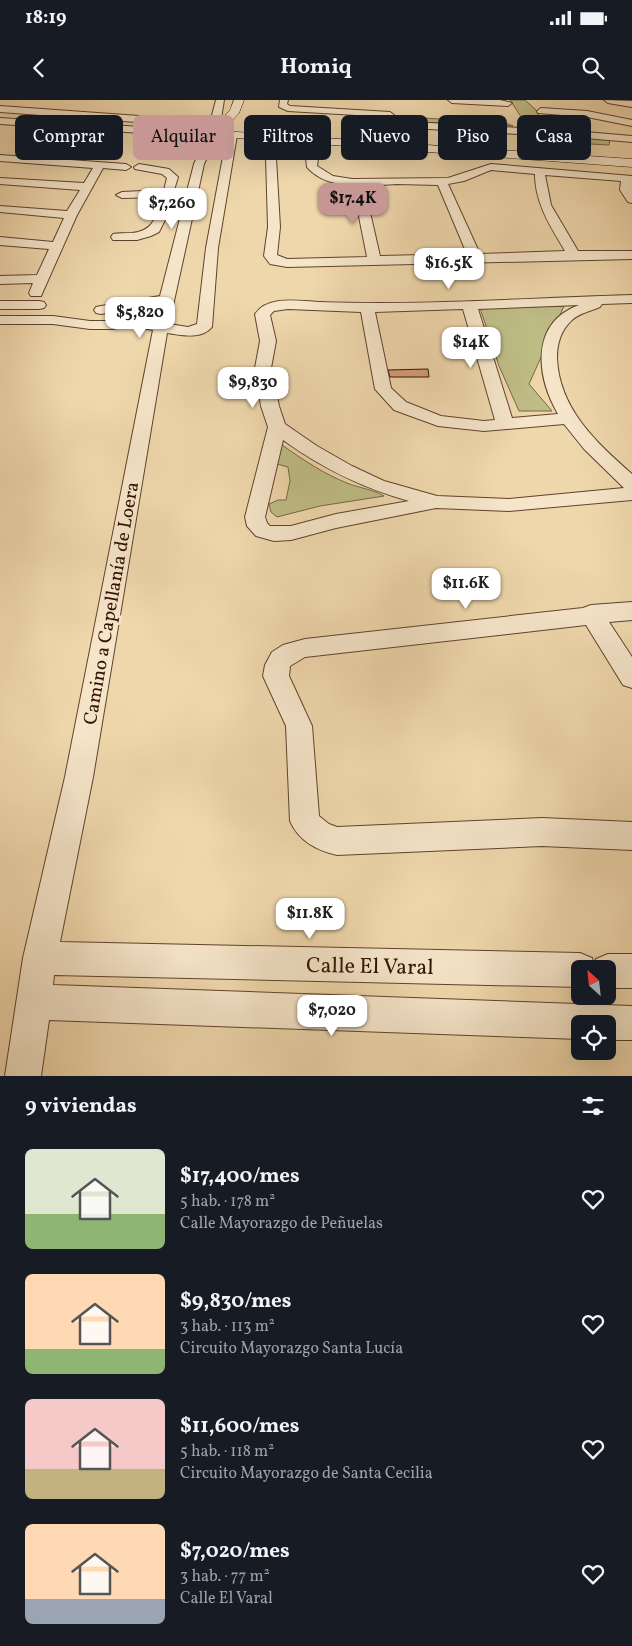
<!DOCTYPE html>
<html lang="es">
<meta charset="utf-8">
<style>
:root{--surface:#171b24;--page:#242831;--text:#f1f3f6;--muted:#9ea1a6;--accent:#c59692}
body{margin:0;font-family:Vollkorn,serif;background:var(--page);color:var(--text);height:100vh;display:flex;flex-direction:column;font-size:19px;white-space:nowrap}
*{box-sizing:border-box;margin:0}
p{font-size:16px;color:var(--muted)}
.icon{flex:none;width:28px;height:28px;fill:none;stroke:currentColor;stroke-width:2;stroke-linecap:round;stroke-linejoin:round}
.map{position:relative;height:976px;overflow:hidden}
.side{display:flex;flex-direction:column;background:var(--surface);flex:1}
.side>*{flex:none}
.guide{position:absolute;left:15px;top:15px;width:602px;height:45px;display:flex;gap:10px}
.needle{width:32px;rotate:333deg}
.controls{position:absolute;left:571px;top:860px;display:grid;gap:10px}
.controls a{display:grid;place-items:center;width:45px;height:45px;border-radius:8px;background:var(--surface);box-shadow:0 5px 20px #0002;font-size:25px}
.price{position:absolute;translate:-50% -42px;padding:0 11px;border-radius:10px;background:#fff;color:#222;font-size:16px;line-height:32px;filter:drop-shadow(0 1px 2px #0008)}
.price::after{content:'';position:absolute;left:50%;top:30px;width:15px;height:11px;margin-left:-8px;background:inherit;clip-path:polygon(0 0,100% 0,50% 100%)}
.price.active{background:var(--accent);color:#111}
ul{padding:0;list-style:none}
li{display:flex;align-items:center;gap:15px;height:125px;padding:0 25px}
li span{display:grid;place-items:center;flex:none;width:140px;height:100px;border-radius:8px;color:#555}
li>.icon{margin-inline-start:auto}
span .icon{width:60px;height:60px;fill:#fffc;stroke-width:1}
li b{font-size:21px}
h2{display:flex;justify-content:space-between;align-items:center;height:60px;padding:0 25px;font-size:21px}
.chip{padding:0 18px;border-radius:8px;background:var(--surface);box-shadow:0 5px 20px #0002;font-size:18px;line-height:45px}
.chip.active{background:var(--accent);color:#111}
.status{display:flex;justify-content:space-between;align-items:center;height:35px;padding:0 25px;background:var(--surface);direction:ltr}
.status svg{height:14px;fill:currentColor}
header{display:flex;justify-content:space-between;align-items:center;height:65px;padding:0 25px;background:var(--surface);font-size:22px;font-weight:700}
.map>svg:first-child{display:block}
</style>
<div class="status"><b>18:19</b><svg viewBox="0 0 49 12"><path d="M0 12V9h3v3zM5 12V6h3v6zM10 12V3h3v9zM15 12V0h3v12zM26 1h20v11H26zM47 4h2v5h-2z"/></svg></div>
<header><svg class="icon" aria-label="back" viewBox="0 0 24 24"><path d="M15 5l-7 7 7 7"/></svg>Homiq<svg class="icon" aria-label="search" viewBox="0 0 24 24"><circle cx="10" cy="10" r="6"/><path d="M15 15l6 6"/></svg></header>
<div class="map">
<svg width="632" height="976" viewBox="0 0 632 976">
<rect width="100%" height="100%" fill="#efd7ac"/>
<filter id="stains"><feTurbulence type="fractalNoise" baseFrequency=".004" numOctaves="4"/><feColorMatrix values="0 0 0 0 .2 0 0 0 0 .09 0 0 0 0 .02 0 0 0 .5 -.17"/></filter>
<radialGradient id="worn" r=".72"><stop offset=".6" stop-color="#630" stop-opacity="0"/><stop offset="1" stop-color="#630" stop-opacity=".3"/></radialGradient>
<path fill="#bfbd86" stroke="#786744" d="M510,0H525L535,9L549,31L539,33L531,32Z
M382,16L480,21L505,23L513,26L386,21L381,19Z
M558,34L610,38L609,45L534,41L535,36Z
M564,206L529,284L552,311H519L499,266L480,208Z
M282,345C302,359 324,374 347,383C359,388 372,389 384,396L320,406L277,417L271,412L269,404L278,400H286L290,381L288,367L277,364L278,347Z"/>
<path fill="#d79d7a" stroke="#311103" d="M428,269L429,277H390L388,270Z"/>
<g fill="none" stroke-linecap="round" stroke-linejoin="round">
<defs>
<path id="street" d="M216,0H224L221,19L225,26L220,29L217,28L211,19Z
M280,0H288L287,4L290,6L390,12L394,15L393,17H382L393,21L520,28L534,32L561,30L632,36V42L561,36L534,38L519,34L392,27L375,21L373,16L288,11L279,7Z
M448,0H500L512,3L508,6L452,3Z
M604,0L632,1V7L608,3Z
M0,6L167,18L183,21L188,26L178,32L157,34L0,24V18L157,28L177,25L0,12Z
M541,8L587,11L632,20V26L587,17L538,13L537,11Z
M213,31L218,34L204,64L169,224L188,227L197,224L206,148L227,35L232,32L237,35L218,148L212,227C201,240 181,235 167,233L93,677L60,842L580,853L592,858L594,864L596,859L608,854H632V888H608V869H580V887L54,875L53,885L632,906V940H608V924H580V939L49,920L41,976H5L23,858L65,677L153,230L131,226L112,229H90L53,224H0V216H53L90,221H112L131,218L154,222L158,205L101,214L96,213L94,210L96,207L101,206L160,196L194,64L208,34Z
M275,52L313,53L318,59L317,66L333,76L352,79L448,78L491,64L632,76V103L628,102L620,90L621,81L545,75L551,105L578,151H632V159L287,167L270,164L264,156L268,127L266,57ZM276,58H306L307,67C319,81 336,84 353,86L367,157L287,159L277,155L280,127ZM491,70L535,74C535,104 551,127 565,151L480,154L448,84L464,81ZM397,84L438,85L467,154L380,156L364,86Z
M0,55L126,64L131,67L126,70L103,68L77,115L41,196H31L29,193L33,183L0,184V176L37,175L49,149L0,145V137L53,142L64,118L0,112V106L67,111L80,90L0,84V78L84,83L93,68L0,61Z
M139,64L169,69L178,77L165,120L159,132L151,136L137,140H113L111,137L113,134C119,133 126,133 132,133C155,131 156,115 162,97L122,98L116,95L122,92L164,90L167,78L162,74L135,69L134,67Z
M632,195V203L602,204L600,207C591,211 580,213 572,220C561,230 557,243 557,258C559,309 597,343 632,374V400L509,411L436,408L336,428L291,440L274,441L256,436L247,426L245,417L268,327L261,306L255,268L260,241L255,214C268,195 299,201 319,202C423,206 528,198 632,195ZM579,205C530,223 536,276 558,314L512,318L478,209ZM288,209L361,212L375,289L394,310L438,326L484,331L564,324L584,349L624,388L509,399L437,396L384,381L352,366L317,346L285,324L279,306L271,268L276,241L270,215L274,211ZM463,209L495,320L484,321L441,316L406,302L391,288L375,212ZM283,340C322,368 362,388 409,401L336,414L291,426H270L267,423L265,417Z
M0,201H39L44,202L46,205L44,208L39,209H0Z
M632,502V520L609,522L632,557V588L623,585L586,525L305,557L290,566L289,576L312,626L319,716L329,724L337,727L542,718L632,722V750L542,746L337,755C316,750 299,741 290,721L286,626L263,576L265,565L272,552L283,545L305,539L583,508L591,505Z"/>
<path id="secondary" d="M234,0H244L239,13L222,31L632,59V67L209,36L207,34L230,10Z"/>
</defs>
<use href="#street" stroke="#60422d" stroke-width="2"/>
<use href="#secondary" stroke="#311103" stroke-width="1"/>
<use href="#street" fill="#f5e5c9" fill-rule="evenodd"/>
<use href="#secondary" fill="#f5e5c9" fill-rule="evenodd"/>
</g>
<g text-anchor="middle" stroke-width="5" stroke-linejoin="round" paint-order="stroke">
<g font-size="19" fill="#311103" stroke="#f5e5c9">
<text transform="translate(110 503) rotate(-80)" y="7">Camino a Capellanía de Loera</text>
</g>
<g font-size="22" fill="#311103" stroke="#f5e5c9">
<text transform="translate(370 865) rotate(1)" y="8">Calle El Varal</text>
</g>
</g>
<rect width="100%" height="100%" filter="url(#stains)"/>
<rect width="100%" height="100%" fill="url(#worn)"/>
</svg>
<div class="controls">
<a><svg class="needle" viewBox="-14 -14 28 28"><path d="M0-13l5 13h-10z" fill="#e53935"/><path d="M0 13l5-13h-10z" fill="#9ea1a6"/></svg></a>
<a><svg class="icon" aria-label="locate" viewBox="0 0 24 24"><circle cx="12" cy="12" r="6"/><path d="M12 2v4M12 18v4M2 12h4M18 12h4"/></svg></a>
</div>
<b class="price active" style="left:353px;top:125px">$17.4K</b>
<b class="price" style="left:172px;top:130px">$7,260</b>
<b class="price" style="left:449px;top:190px">$16.5K</b>
<b class="price" style="left:140px;top:239px">$5,820</b>
<b class="price" style="left:471px;top:269px">$14K</b>
<b class="price" style="left:253px;top:309px">$9,830</b>
<b class="price" style="left:466px;top:510px">$11.6K</b>
<b class="price" style="left:310px;top:840px">$11.8K</b>
<b class="price" style="left:332px;top:937px">$7,020</b>
<div class="guide">
<a class="chip">Comprar</a>
<a class="chip active">Alquilar</a>
<a class="chip">Filtros</a>
<a class="chip">Nuevo</a>
<a class="chip">Piso</a>
<a class="chip">Casa</a>
</div>
</div>
<section class="side">
<h2>9 viviendas<svg class="icon" aria-label="filters" viewBox="0 0 24 24"><path d="M4 7h16M4 17h16"/><circle cx="9" cy="7" r="2"/><circle cx="15" cy="17" r="2"/></svg></h2>
<ul>
<li><span style="background:linear-gradient(#dfe7d0 65%,#8fb573 0)"><svg class="icon" aria-label="home" viewBox="0 0 24 24"><path d="M3 11l9-7 9 7M6 9v11h12V9"/></svg></span><div><b>$17,400/mes</b><p>5 hab. · 178 m²</p><p>Calle Mayorazgo de Peñuelas</p></div><svg class="icon" aria-label="heart" viewBox="0 0 24 24"><path d="M12 20l-8-8c-3-5 5-10 8-4 3-6 11-1 8 4z"/></svg></li>
<li><span style="background:linear-gradient(#ffd9b3 75%,#8fb573 0)"><svg class="icon" aria-label="home" viewBox="0 0 24 24"><path d="M3 11l9-7 9 7M6 9v11h12V9"/></svg></span><div><b>$9,830/mes</b><p>3 hab. · 113 m²</p><p>Circuito Mayorazgo Santa Lucía</p></div><svg class="icon" aria-label="heart" viewBox="0 0 24 24"><path d="M12 20l-8-8c-3-5 5-10 8-4 3-6 11-1 8 4z"/></svg></li>
<li><span style="background:linear-gradient(#f6c9c9 70%,#c2b280 0)"><svg class="icon" aria-label="home" viewBox="0 0 24 24"><path d="M3 11l9-7 9 7M6 9v11h12V9"/></svg></span><div><b>$11,600/mes</b><p>5 hab. · 118 m²</p><p>Circuito Mayorazgo de Santa Cecilia</p></div><svg class="icon" aria-label="heart" viewBox="0 0 24 24"><path d="M12 20l-8-8c-3-5 5-10 8-4 3-6 11-1 8 4z"/></svg></li>
<li><span style="background:linear-gradient(#ffd9b3 75%,#9aa5b1 0)"><svg class="icon" aria-label="home" viewBox="0 0 24 24"><path d="M3 11l9-7 9 7M6 9v11h12V9"/></svg></span><div><b>$7,020/mes</b><p>3 hab. · 77 m²</p><p>Calle El Varal</p></div><svg class="icon" aria-label="heart" viewBox="0 0 24 24"><path d="M12 20l-8-8c-3-5 5-10 8-4 3-6 11-1 8 4z"/></svg></li>
</ul>
</section>
